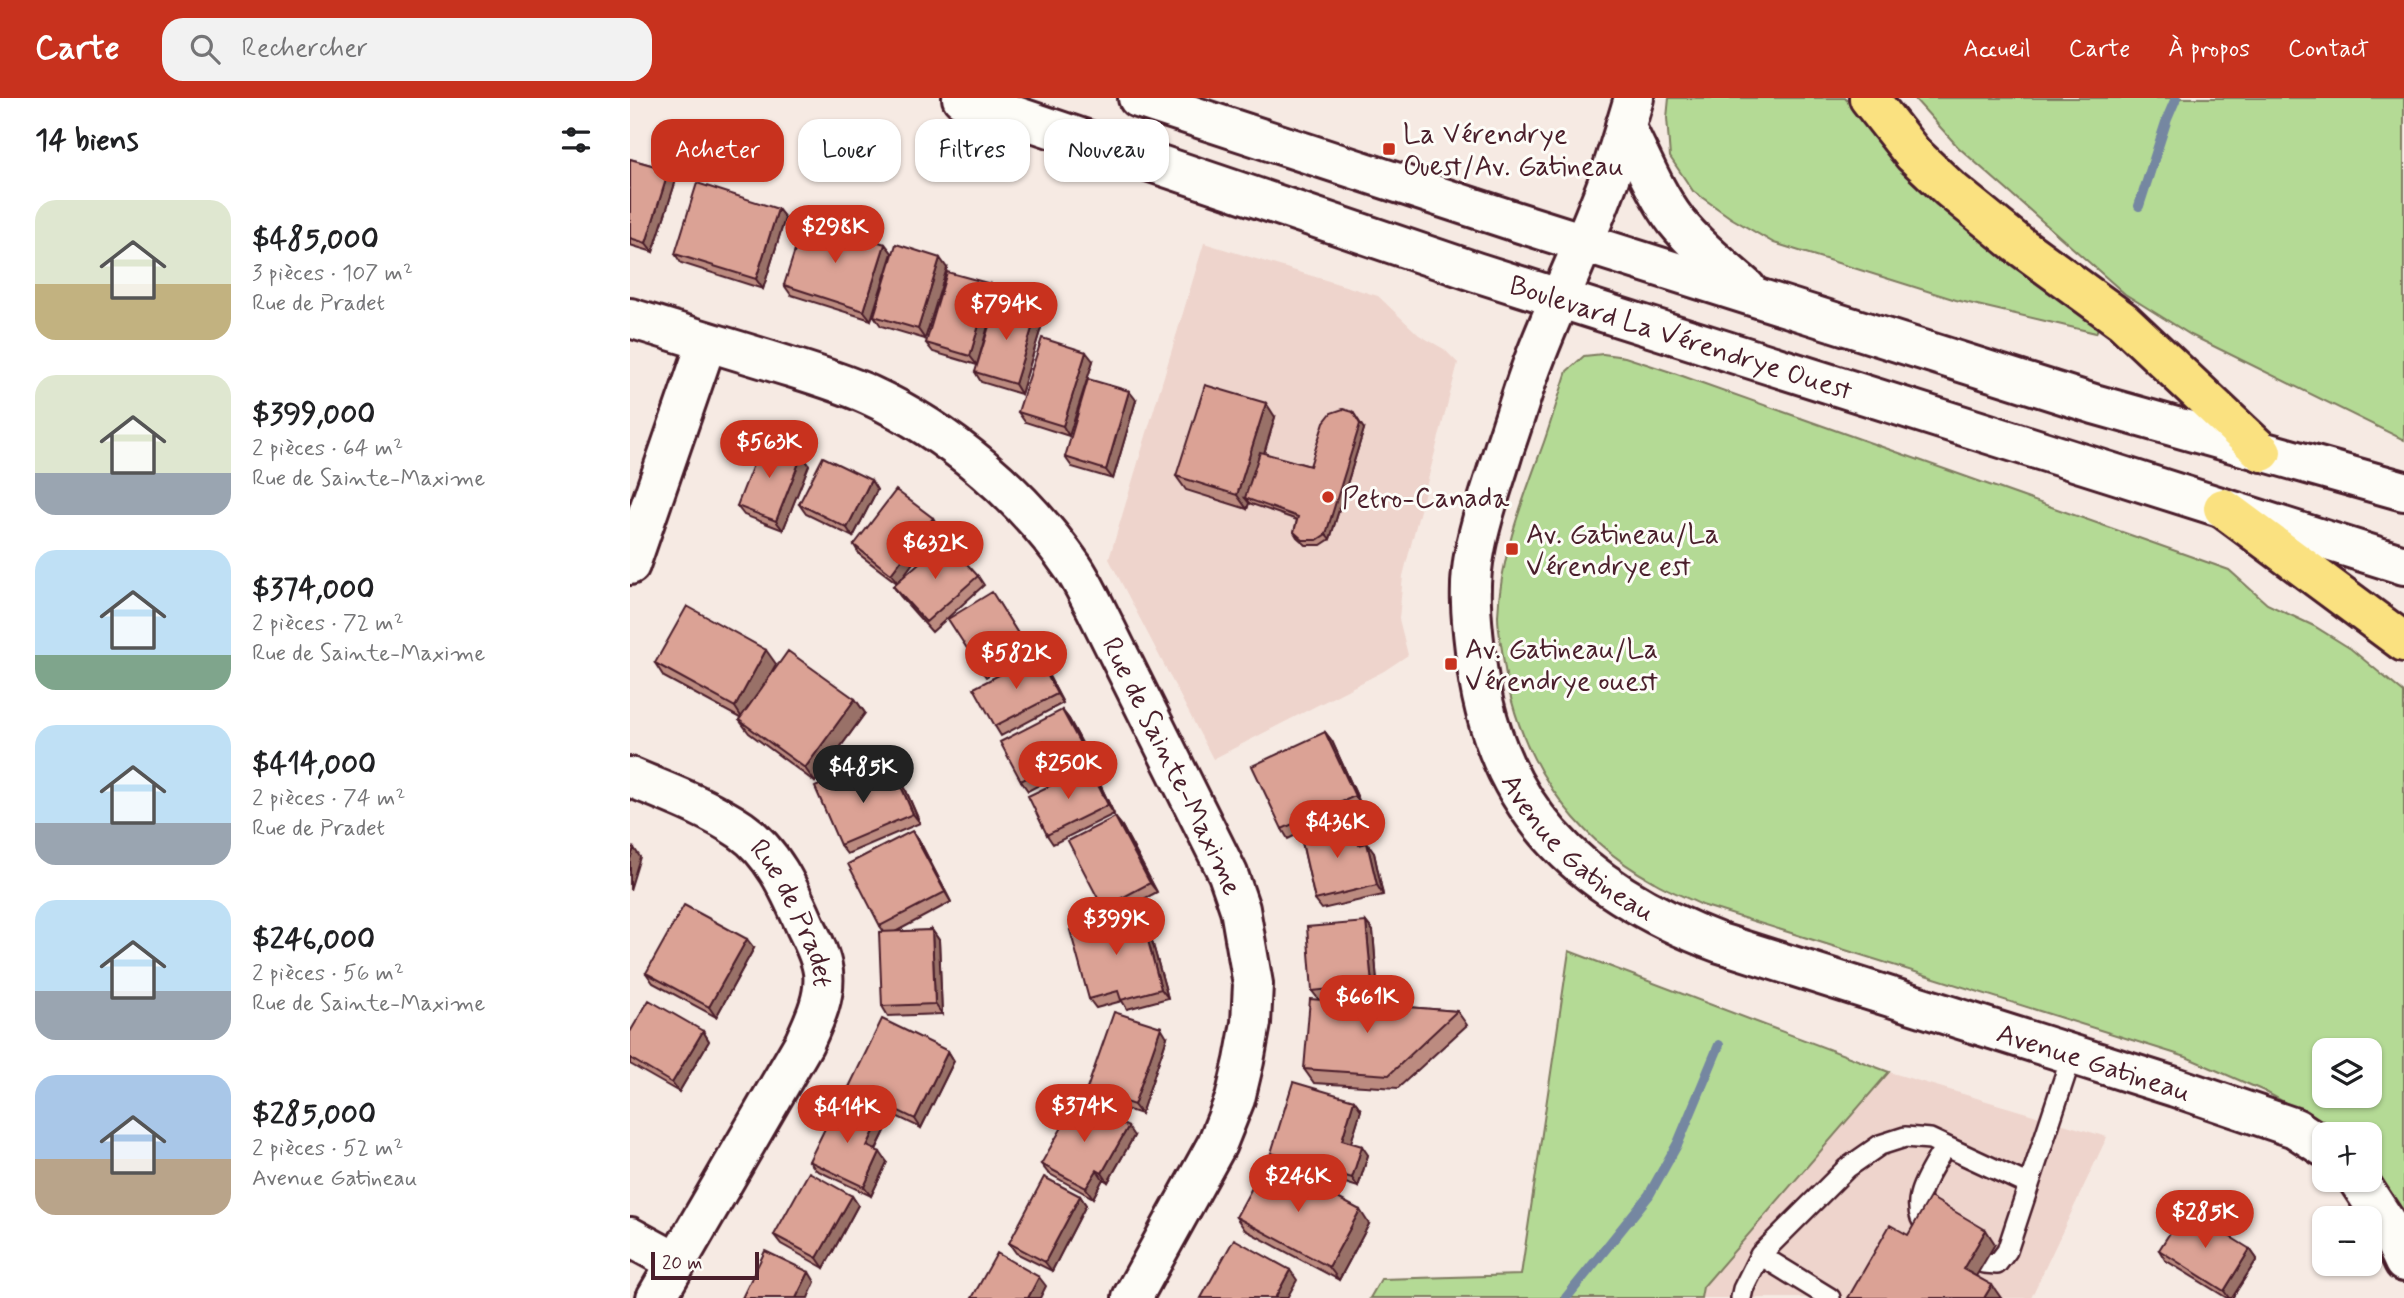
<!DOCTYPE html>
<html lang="fr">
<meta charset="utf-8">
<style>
:root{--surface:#fff;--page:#f2f2f2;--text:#202124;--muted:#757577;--accent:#c8321e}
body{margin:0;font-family:Mynerve,sans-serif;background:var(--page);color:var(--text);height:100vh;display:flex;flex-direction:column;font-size:26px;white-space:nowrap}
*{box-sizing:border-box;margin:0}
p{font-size:23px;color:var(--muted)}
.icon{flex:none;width:38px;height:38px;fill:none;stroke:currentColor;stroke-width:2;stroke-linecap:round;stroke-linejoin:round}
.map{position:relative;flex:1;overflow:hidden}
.sheet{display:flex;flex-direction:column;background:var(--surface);width:630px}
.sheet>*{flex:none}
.banner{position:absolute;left:21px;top:21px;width:665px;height:63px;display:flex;gap:14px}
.buttons{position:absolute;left:1682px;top:940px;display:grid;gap:14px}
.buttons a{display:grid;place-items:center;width:70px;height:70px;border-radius:14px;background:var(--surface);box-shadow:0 2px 5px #0004;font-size:35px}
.scale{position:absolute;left:21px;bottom:18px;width:108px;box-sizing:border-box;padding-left:7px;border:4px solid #4a1f2b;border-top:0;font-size:19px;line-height:24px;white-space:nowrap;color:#4a1f2b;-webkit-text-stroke:5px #fdfcf7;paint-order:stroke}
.price{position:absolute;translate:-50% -60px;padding:0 16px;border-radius:24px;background:var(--accent);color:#fff;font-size:23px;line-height:46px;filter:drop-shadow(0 2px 4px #0008)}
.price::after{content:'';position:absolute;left:50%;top:42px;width:21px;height:16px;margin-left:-10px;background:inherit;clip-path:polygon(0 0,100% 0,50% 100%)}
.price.active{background:#222;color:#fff}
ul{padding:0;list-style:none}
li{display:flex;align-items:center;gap:21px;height:175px;padding:0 35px}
li span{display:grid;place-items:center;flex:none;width:196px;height:140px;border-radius:21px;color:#555}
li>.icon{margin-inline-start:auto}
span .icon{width:84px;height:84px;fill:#fffc;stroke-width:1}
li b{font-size:30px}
h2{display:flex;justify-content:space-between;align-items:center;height:84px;padding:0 35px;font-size:30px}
.tag{padding:0 24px;border-radius:21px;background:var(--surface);box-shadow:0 2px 5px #0004;font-size:24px;line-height:63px}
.tag.active{background:var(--accent);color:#fff}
header{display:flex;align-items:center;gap:42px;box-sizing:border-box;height:98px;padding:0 35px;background:var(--accent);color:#fff}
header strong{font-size:33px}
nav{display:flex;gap:38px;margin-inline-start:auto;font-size:24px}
.search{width:490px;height:63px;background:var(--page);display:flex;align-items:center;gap:18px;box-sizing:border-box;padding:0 24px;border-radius:21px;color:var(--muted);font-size:26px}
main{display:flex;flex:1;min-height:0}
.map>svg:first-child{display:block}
</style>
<header>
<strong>Carte</strong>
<div class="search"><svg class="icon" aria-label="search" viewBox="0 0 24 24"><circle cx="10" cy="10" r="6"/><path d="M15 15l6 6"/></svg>Rechercher</div>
<nav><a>Accueil</a><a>Carte</a><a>À propos</a><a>Contact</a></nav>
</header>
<main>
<section class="sheet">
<h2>14 biens<svg class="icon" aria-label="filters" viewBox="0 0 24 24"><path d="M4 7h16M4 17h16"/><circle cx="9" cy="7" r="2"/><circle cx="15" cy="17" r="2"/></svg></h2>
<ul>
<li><span style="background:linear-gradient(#dfe7d0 60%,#c2b280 0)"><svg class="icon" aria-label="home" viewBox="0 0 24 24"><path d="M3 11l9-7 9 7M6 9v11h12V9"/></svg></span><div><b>$485,000</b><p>3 pièces · 107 m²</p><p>Rue de Pradet</p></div></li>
<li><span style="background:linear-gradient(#dfe7d0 70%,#9aa5b1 0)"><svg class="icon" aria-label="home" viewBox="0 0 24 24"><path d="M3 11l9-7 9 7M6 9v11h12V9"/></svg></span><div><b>$399,000</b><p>2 pièces · 64 m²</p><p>Rue de Sainte-Maxime</p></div></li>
<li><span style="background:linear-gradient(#bfe0f5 75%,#7fa58c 0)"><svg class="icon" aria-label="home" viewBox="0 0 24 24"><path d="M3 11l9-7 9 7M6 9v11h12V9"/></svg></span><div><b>$374,000</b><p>2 pièces · 72 m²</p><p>Rue de Sainte-Maxime</p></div></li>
<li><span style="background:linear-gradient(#bfe0f5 70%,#9aa5b1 0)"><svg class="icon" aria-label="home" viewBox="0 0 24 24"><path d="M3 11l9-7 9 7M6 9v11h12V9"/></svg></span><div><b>$414,000</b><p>2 pièces · 74 m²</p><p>Rue de Pradet</p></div></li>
<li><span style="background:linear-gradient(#bfe0f5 65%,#9aa5b1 0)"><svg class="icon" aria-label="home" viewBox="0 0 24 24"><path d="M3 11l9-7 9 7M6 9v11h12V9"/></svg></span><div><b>$246,000</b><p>2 pièces · 56 m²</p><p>Rue de Sainte-Maxime</p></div></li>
<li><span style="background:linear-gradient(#a9c7e8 60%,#b9a48a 0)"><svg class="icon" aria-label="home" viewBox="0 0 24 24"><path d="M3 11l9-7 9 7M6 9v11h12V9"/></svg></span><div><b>$285,000</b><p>2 pièces · 52 m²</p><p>Avenue Gatineau</p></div></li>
</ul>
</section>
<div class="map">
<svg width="1774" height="1200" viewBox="0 0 1774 1200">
<rect width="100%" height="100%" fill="#f6eae3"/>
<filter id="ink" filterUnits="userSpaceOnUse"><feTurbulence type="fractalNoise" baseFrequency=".0143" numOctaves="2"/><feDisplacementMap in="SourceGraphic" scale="14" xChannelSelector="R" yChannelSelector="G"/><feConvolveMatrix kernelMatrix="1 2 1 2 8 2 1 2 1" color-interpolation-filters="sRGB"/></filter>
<g filter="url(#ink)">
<path fill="#eed4cc" d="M574,145L748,198L789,237L814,251L828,265L773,478L769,521L778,557L754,573L583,661L479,461Z
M1259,974L1477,1039L1401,1200H1071L1072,1190Z"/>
<path fill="#b4da95" stroke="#7f7c60" stroke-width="2" fill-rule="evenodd" d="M1039,0H1215L1275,69L1471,223L1466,235L1326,202L1144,145L1101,120L1063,93L1040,59L1037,20Z
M1284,0H1774V342L1561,237L1495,196L1328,49Z
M973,256L995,259L1044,275L1599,472L1637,506L1684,528L1721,551L1774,595V1132L1740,1075V1036H1700L1676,1016L1634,993L1556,959L1072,807C1056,799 1039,793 1024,784C941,739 887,657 874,565C872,550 868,533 868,518C870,458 894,399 914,344C922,321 929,297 937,273L954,258ZM1694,952H1740V998H1694Z
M939,853L1259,974L1073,1189L1071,1200H740L751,1181L891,1177Z"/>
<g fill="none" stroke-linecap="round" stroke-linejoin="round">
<path stroke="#7487a1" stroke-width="10" d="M1509,108L1537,21L1546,0
M936,1200L1019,1097L1048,1045L1089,947"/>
<defs>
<path id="service" d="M1298,1132C1275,1104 1300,1076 1315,1048
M1130,1157L1200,1200
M1354,1165L1367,1166L1377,1153L1442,957
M1111,1200L1113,1191L1130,1157L1217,1070L1250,1047L1275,1039L1300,1041L1399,1087"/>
<g id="minor">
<path id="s1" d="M0,220C46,234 92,248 138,262C172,273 206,282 239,297C320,334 394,398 444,471C452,483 458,496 465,509L598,776L610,811L623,886L621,925L614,963L605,1001L587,1046L502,1200"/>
<path d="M0,467L77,244"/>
<path id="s2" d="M0,679C38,695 77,709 111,732C144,755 160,793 176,829C183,843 191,858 193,874C196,899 184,923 174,945L26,1200"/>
<path d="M0,1139L46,1164"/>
</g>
<g id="tertiary">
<path id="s3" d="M1004,0C996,27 988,54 979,81C955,147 923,210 899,276C890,301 883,326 874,351C864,385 851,418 845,453C838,486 841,519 845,552C860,708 949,792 1090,845L1545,989L1665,1030L1694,1049"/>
<path d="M1728,1082L1755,1123L1774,1164"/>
</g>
<g id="secondary">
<path id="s4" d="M332,0L846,174L1774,467"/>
<path d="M508,0L884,123L1464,306L1774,393"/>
<path d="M995,28C1011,59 1025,95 1046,123C1066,148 1092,169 1116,190"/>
</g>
<path id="motorway" d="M1239,0L1283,56L1320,91L1389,147L1493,223L1632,354
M1593,410L1774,544"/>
</defs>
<use href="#service" stroke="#4a1f2b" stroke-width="24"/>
<use href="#minor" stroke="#4a1f2b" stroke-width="44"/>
<use href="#tertiary" stroke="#4a1f2b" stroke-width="44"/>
<use href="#secondary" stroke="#4a1f2b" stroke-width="44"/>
<use href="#motorway" stroke="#4a1f2b" stroke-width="44"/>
<use href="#service" stroke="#fdfcf7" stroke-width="19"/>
<use href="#minor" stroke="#fdfcf7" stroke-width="38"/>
<use href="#tertiary" stroke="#fdfcf7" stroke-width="38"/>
<use href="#secondary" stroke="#fdfcf7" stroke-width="38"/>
<use href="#motorway" stroke="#fae180" stroke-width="38"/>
</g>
<path fill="#bc8b80" stroke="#4a1f2b" stroke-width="2" d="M0,61L39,72L46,82L23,154L0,147Z
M148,111L155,120L133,191L51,165L45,156Z
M255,146L262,155L241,222L161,197L154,187Z
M317,170L295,241L251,228L244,218Z
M361,186L367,196L347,267L303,254L296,245Z
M413,223L391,296L351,284L345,274Z
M463,263L439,338L395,324L388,314Z
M506,302L483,381L442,369L435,359Z
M645,319L634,356L680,368L734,331L700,441L691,447H676L667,439L664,434L667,422L619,405L617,411L556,392L546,378Z
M172,357L179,367L153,432L114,417L107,408Z
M241,382L247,392L223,439L176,416L169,406Z
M303,420L309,430L270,482L348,478L354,487L302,534L270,498L263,488L267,485L230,457L224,447Z
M368,504L398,552L356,579L349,569Z
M25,565L146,566L135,585L225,601L235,615L185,684L119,635L109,622L110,620L34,579Z
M413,567L433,605L371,638L365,628Z
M432,612L439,621L460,660L398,693L391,683Z
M695,634L702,643L731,707L672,734L723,722L730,732L733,746L744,755L753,797L692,811L685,802L670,735L658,741L652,731Z
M466,678L484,716L423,746L417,737Z
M271,681L290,725L217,756L210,747L227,682L229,687Z
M485,719L492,728L527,794L480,819L473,810Z
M289,742L321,804L265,834L302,832L309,842L312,916L258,918L252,908L254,834L250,828Z
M510,813L516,822L538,900L497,911L492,903L466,910L459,901Z
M736,824L743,833L748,897L692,902L827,913L837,927L768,990L684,985L674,971L689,902L682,893Z
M124,850L86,919L23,885L16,875Z
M73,933L79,943L49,994L0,966V934Z
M537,939L511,1016L464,1001L457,991Z
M318,953L324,963L291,1030L226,999L219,989Z
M724,1002L731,1012L721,1044L738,1057L728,1089L648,1064L641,1055Z
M249,1023L255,1033L246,1052L257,1064L241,1098L186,1072L179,1063Z
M504,1038L478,1084L473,1081L463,1100L418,1075L411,1066Z
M222,1098L228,1107L194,1170L151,1146L144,1137Z
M450,1098L456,1107L422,1173L386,1155L379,1145Z
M606,1119L739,1126L709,1182L615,1132Z
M1620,1151L1627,1161L1602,1200H1597L1535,1162L1529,1152Z"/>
<path fill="#997168" stroke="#4a1f2b" stroke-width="2" d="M39,72L46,82L23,154L16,145Z
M148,111L155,120L133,191L126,181Z
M255,146L262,155L241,222L234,213Z
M310,160L317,170L295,241L288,231Z
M361,186L367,196L347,267L340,258Z
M407,214L413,223L391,296L385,286Z
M456,254L463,263L439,338L433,328Z
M499,293L506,302L483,381L476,372Z
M636,305L645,319L620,401L615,400L619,405L617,411L607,397Z
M723,314L734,331L700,441L696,436Z
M172,357L179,367L153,432L146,423Z
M241,382L247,392L223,439L217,430Z
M303,420L309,430L268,485L261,476Z
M136,552L146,566L114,623L105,609Z
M407,557L413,567L433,605L427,596Z
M225,601L235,615L185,684L175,670Z
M432,612L439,621L460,660L453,651Z
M695,634L702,643L731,707L725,698Z
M459,669L466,678L484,716L478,707Z
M264,672L271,681L290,725L283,716Z
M220,673L227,682L233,697L227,688Z
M485,719L492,728L527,794L520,785Z
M723,722L730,732L736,756L729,747Z
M282,733L289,742L321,804L315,794Z
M737,745L744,755L753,797L747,787Z
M4,750L10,759L0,792V761Z
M510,813L516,822L538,900L531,891Z
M736,824L743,833L748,897L742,887Z
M302,832L309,842L312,916L305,906Z
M117,841L124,850L86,919L79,909Z
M531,929L537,939L511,1016L504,1007Z
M73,933L79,943L49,994L42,985Z
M318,953L324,963L291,1030L285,1021Z
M724,1002L731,1012L719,1051L712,1042Z
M249,1023L255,1033L243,1057L237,1048Z
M498,1029L504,1038L478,1084L472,1075Z
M732,1048L738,1057L728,1089L722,1080Z
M250,1054L257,1064L241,1098L234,1089Z
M467,1072L473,1081L463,1100L456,1090Z
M222,1098L228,1107L194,1170L187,1160Z
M450,1098L456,1107L422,1173L415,1164Z
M730,1112L739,1126L709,1182L699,1169Z
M1356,1132L1365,1146L1342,1185L1333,1171Z
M1620,1151L1627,1161L1602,1200H1599L1594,1193Z
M660,1172L667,1182L657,1200H645Z
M179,1174L185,1184L178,1200H166Z
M409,1179L416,1188L410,1200H398Z
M1362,1187L1371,1200H1354Z"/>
<path fill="#dba295" stroke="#4a1f2b" stroke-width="2" d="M0,61L39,72L16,145L0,140Z
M67,85L148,111L126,181L45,156Z
M175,121L255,146L234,213L154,187Z
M266,146L310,160L288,231L244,218Z
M317,174L361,186L340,258L296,245Z
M367,202L407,214L385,286L345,274Z
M412,240L456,254L433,328L388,314Z
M458,281L499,293L476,372L435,359Z
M575,287L636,305L607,397L546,378Z
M713,311L723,314L730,326L696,436L687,442H673L664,434L668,419L615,400L630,354L680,368L694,324L701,315Z
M133,341L172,357L146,423L107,408Z
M193,359L241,382L217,430L169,406Z
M266,392L303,420L261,476L224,447Z
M315,442L348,478L296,524L263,488Z
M362,494L392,542L349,569L318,521Z
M57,508L136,552L105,609L25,565Z
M158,553L225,601L175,670L109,622Z
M407,557L427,596L365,628L344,590Z
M432,612L453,651L391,683L370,644Z
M695,634L725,698L652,731L622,668Z
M459,669L478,707L417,737L398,698Z
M264,672L283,716L210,747L185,689L220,673L227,688Z
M485,719L520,785L473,810L438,743Z
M723,722L729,747L737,745L747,787L685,802L670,735Z
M282,733L315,794L250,828L218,766Z
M0,749L4,750L0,761Z
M54,807L117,841L79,909L16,875Z
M510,813L531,891L491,902L488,893L459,901L440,832Z
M736,824L742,887L682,893L677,829Z
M302,832L305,906L252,908L249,834Z
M680,901L827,913L759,977L674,971Z
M19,902L73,933L42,985L0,960V934Z
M484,914L531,929L504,1007L457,991Z
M252,921L318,953L285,1021L219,989Z
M663,984L724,1002L712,1042L732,1048L722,1080L641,1055Z
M448,1001L498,1029L472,1075L467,1072L456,1090L411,1066Z
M208,1004L249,1023L237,1048L250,1054L234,1089L179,1063Z
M637,1062L730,1112L699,1169L606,1119Z
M179,1074L222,1098L187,1160L144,1137Z
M414,1079L450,1098L415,1164L379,1145Z
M1300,1099L1356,1132L1333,1171L1362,1187L1354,1200H1218L1260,1127L1278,1137Z
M1555,1111L1620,1151L1594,1193L1529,1152Z
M604,1141L660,1172L645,1200H571Z
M135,1153L179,1174L166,1200H112Z
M367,1155L409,1179L398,1200H342Z"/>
</g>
<g fill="#c8321e" stroke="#fdfcf7" stroke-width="2.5">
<rect x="752" y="44" width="14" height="14" rx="3.5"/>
<circle cx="698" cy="399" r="7"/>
<rect x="875" y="444" width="14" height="14" rx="3.5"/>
<rect x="814" y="559" width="14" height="14" rx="3.5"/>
</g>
<g text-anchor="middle" stroke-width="6" stroke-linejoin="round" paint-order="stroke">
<g font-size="28" fill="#4a1f2b" stroke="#fdfcf7" text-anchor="start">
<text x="773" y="45">La Vérendrye<tspan x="773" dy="32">Ouest/Av. Gatineau</tspan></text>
<text x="712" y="409">Petro-Canada</text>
<text x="896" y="445">Av. Gatineau/La<tspan x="896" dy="32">Vérendrye est</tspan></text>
<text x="835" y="560">Av. Gatineau/La<tspan x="835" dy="32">Vérendrye ouest</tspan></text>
</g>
<g font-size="28" fill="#4a1f2b" stroke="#fdfcf7">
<text dy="10" stroke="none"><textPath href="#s4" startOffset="758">Boulevard La Vérendrye Ouest</textPath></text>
<text dy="10" stroke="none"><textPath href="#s1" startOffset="744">Rue de Sainte-Maxime</textPath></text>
<text dy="10" stroke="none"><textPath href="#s3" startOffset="812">Avenue Gatineau</textPath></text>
<text dy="10" stroke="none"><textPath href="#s2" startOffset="224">Rue de Pradet</textPath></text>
<text dy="10" stroke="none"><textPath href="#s3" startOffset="1379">Avenue Gatineau</textPath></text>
</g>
</g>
</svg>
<div class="buttons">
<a><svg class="icon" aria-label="layers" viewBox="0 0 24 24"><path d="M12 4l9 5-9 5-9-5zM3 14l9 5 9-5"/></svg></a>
<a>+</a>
<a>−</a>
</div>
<div class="scale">20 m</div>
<b class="price" style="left:205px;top:167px">$298K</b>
<b class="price" style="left:376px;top:244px">$794K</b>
<b class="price" style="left:139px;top:382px">$563K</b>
<b class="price" style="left:305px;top:483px">$632K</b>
<b class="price" style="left:386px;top:593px">$582K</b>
<b class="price" style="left:438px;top:703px">$250K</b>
<b class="price active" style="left:233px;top:707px">$485K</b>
<b class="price" style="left:707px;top:762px">$436K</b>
<b class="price" style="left:486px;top:859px">$399K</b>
<b class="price" style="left:737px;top:937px">$661K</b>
<b class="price" style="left:454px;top:1046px">$374K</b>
<b class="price" style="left:217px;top:1047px">$414K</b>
<b class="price" style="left:668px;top:1116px">$246K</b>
<b class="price" style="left:1575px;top:1152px">$285K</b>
<div class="banner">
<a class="tag active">Acheter</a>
<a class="tag">Louer</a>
<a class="tag">Filtres</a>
<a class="tag">Nouveau</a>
</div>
</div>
</main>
